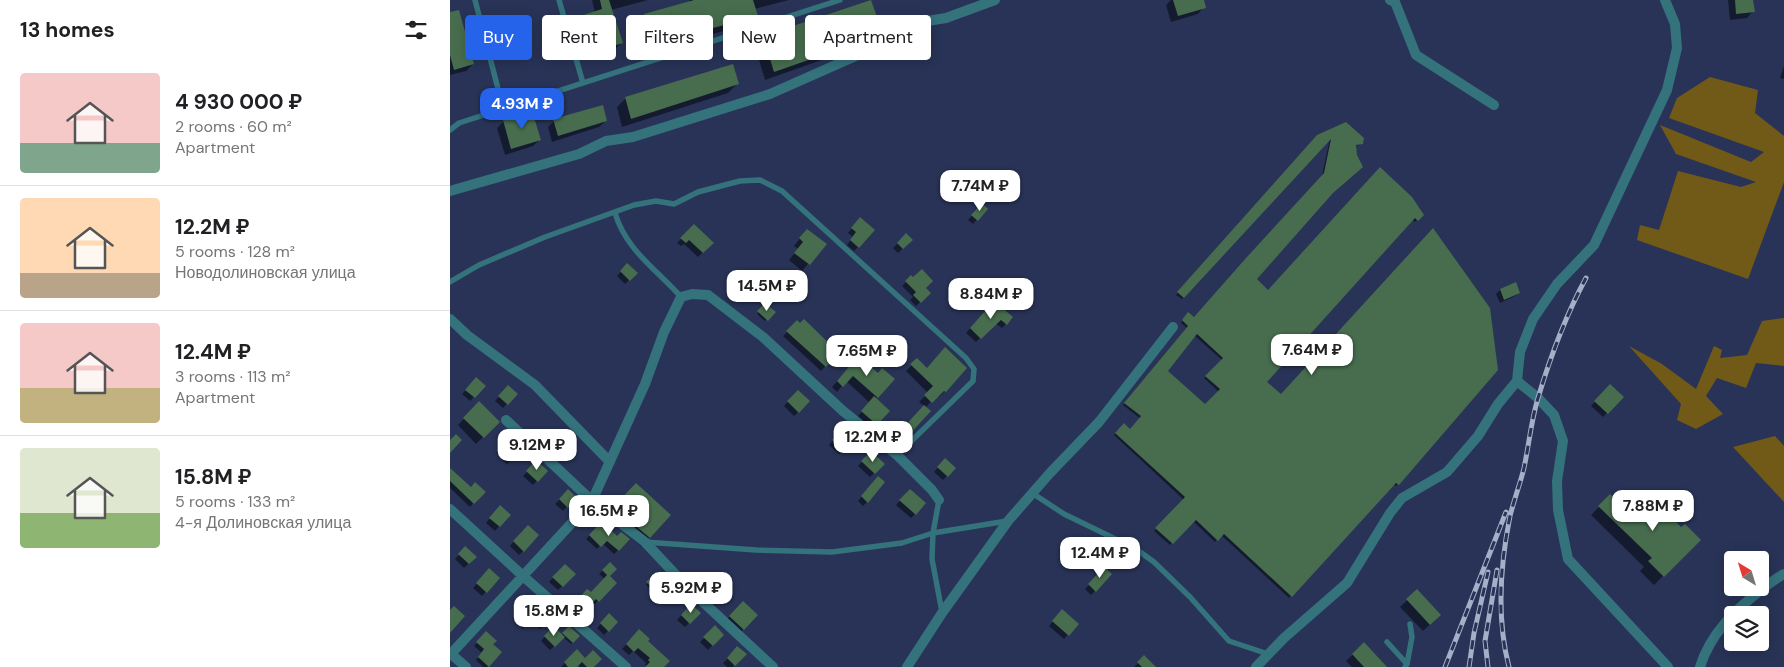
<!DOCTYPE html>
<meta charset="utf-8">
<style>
:root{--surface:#fff;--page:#f2f2f2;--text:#202124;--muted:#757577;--line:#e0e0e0;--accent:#2563eb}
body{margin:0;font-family:"DM Sans",sans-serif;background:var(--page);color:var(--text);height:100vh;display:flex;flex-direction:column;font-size:19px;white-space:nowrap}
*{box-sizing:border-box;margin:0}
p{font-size:16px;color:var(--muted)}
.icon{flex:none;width:28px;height:28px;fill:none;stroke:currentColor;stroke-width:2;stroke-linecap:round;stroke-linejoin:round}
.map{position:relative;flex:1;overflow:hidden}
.drawer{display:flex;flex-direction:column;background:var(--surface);width:450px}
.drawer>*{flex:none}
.hud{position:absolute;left:15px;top:15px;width:475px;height:45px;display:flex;gap:10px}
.needle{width:32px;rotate:322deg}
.buttons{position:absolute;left:1274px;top:551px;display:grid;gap:10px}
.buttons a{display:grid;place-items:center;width:45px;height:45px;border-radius:5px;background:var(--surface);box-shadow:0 2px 12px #0003;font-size:25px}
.price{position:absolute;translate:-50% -42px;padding:0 11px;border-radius:10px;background:#fff;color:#222;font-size:16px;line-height:32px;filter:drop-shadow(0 1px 2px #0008)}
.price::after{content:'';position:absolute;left:50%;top:30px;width:15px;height:11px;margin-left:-8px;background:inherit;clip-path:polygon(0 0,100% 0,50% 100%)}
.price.selected{background:var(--accent);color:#fff}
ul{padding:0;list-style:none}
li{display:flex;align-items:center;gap:15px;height:125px;padding:0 20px}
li+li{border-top:1px solid var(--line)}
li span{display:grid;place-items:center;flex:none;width:140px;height:100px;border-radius:5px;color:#555}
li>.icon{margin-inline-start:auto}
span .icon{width:60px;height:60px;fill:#fffc;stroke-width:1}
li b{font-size:21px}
h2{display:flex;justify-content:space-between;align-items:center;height:60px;padding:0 20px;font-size:21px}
.chip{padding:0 18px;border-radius:5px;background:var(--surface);box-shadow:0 2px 12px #0003;font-size:18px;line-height:45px}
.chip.selected{background:var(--accent);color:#fff}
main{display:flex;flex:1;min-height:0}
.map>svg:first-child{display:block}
</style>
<main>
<section class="drawer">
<h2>13 homes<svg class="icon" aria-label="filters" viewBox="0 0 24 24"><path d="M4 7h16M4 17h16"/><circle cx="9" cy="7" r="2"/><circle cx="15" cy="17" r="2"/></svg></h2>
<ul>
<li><span style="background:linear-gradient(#f6c9c9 70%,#7fa58c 0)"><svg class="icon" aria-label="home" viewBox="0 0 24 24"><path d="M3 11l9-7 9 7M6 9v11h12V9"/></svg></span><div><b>4 930 000 ₽</b><p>2 rooms · 60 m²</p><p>Apartment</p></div></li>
<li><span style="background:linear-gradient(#ffd9b3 75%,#b9a48a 0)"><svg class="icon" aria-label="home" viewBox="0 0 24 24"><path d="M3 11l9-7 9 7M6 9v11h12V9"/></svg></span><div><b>12.2M ₽</b><p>5 rooms · 128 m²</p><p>Новодолиновская улица</p></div></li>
<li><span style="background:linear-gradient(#f6c9c9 65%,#c2b280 0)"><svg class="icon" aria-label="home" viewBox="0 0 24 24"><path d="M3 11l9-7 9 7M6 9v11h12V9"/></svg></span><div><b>12.4M ₽</b><p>3 rooms · 113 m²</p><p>Apartment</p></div></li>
<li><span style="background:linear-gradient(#dfe7d0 65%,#8fb573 0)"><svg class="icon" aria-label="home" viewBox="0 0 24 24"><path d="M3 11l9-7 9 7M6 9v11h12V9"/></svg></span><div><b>15.8M ₽</b><p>5 rooms · 133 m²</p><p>4-я Долиновская улица</p></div></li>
</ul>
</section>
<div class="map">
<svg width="1334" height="667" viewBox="0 0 1334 667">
<rect width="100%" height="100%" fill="#283357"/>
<path fill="#715a17" d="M1260,77L1308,90L1305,113L1334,136V182L1298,279L1187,240L1190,225L1209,230L1228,171L1291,187L1306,182L1226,154L1210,125L1301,162L1314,152L1219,118L1227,98Z
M1334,318V366L1306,363L1296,388L1267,378L1256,396L1273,414L1246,429L1227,420L1231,404L1179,346L1212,364L1246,389L1264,346L1272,350L1270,358L1297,355L1312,321Z
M1325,436L1334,446V502L1283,447Z"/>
<path fill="#0007" fill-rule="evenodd" d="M142,0H198L161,10L171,43L165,49L133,59L124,24L130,17L145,13Z
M239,0H339L304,9L306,16L297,25L194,52L186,24L195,15L240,2Z
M721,0H752L754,7L748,14L721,22L716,5Z
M1278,0H1302L1303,11L1297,18L1280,20Z
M0,13L23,64L16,71L0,75Z
M432,34L423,42L315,80L305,46L314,37Z
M1334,66V79L1330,78Z
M287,84L278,93L172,127L167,107L176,98Z
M54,121L90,139L83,146L55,155L47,128Z
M104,121H156L149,127L102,142L98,127Z
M896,123L912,139L909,145L905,146V155L911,167L881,194L805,280L818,291L930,169L961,198L973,215L965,222L962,219L815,382L831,396L983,229L1039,308L1046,370L948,484L946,486L943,484L839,598L771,535L765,542L743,521L720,545L704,531L734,500L664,435L674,425L680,430L691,419L673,405L737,328L731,323L738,314L744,319L794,261L872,176L880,138L733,298L732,299L726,295L865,139ZM745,336L772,360L754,378L769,392L755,406L716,371Z
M532,205L536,209L523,224L518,220Z
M406,223L408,247L404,251L397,245L403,237L398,233Z
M244,226L262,243L248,257L234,244L231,246L227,243Z
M456,235L461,240L448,253L443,248Z
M351,237L375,244L352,271L339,260L348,249L344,246Z
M177,265L186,273L175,284L167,276Z
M461,277L479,293L466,306L460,300L463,297L452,286Z
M298,280L319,297L315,301L293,302L287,297L290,293L288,291Z
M1050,290L1069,292L1065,296L1050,303L1046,294Z
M544,303L562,317L552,328L545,323L526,342L516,333Z
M315,304L324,312L315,321L307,314Z
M347,322L387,353L371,371L333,336Z
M467,360L495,391L489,397L487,395L475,408L453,439L448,435L474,406L469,402L478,393L456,371Z
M402,364L443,379L425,399L438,411L422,428L408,416L420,403L396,381L387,392L382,387Z
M22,383L34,386L20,401L12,394Z
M1160,385L1172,397L1153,417L1141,406Z
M58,387L66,394L53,408L45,401Z
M348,391L359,401L344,416L334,406Z
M29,403L48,422L26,444L8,425Z
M386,437L400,441L389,454L379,445Z
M67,442L73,447L57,464L51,459Z
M421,452L433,464L420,477L408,466Z
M495,460L504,468L493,480L484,472Z
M87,462L96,471L83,485L73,476Z
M0,470L21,488L34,492L20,507L0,488Z
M424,482L417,502L413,506L408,501Z
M186,485L200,537L191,546L155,516Z
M460,490L475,504L461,518L446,505Z
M118,491L125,498L113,511L105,504Z
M1160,496L1179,515L1231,529L1249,540L1204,585L1190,571L1194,567L1141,515Z
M46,511L59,515L45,531L36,523Z
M152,523L167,538L179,540L164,554L152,543L147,549L136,539Z
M73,530V551L69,555L60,546Z
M15,548L25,557L14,568L5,559Z
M160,564L159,576L165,583L145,604L142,602L132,612L124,604L137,591L141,594L155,579L149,574Z
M115,565L124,574L108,590L99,582Z
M654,569L645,591L641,595L635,589Z
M39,570L48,578L32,596L23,588Z
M204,576L208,580L201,589L196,585Z
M967,591L983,622L973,631L950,607Z
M293,603L306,615L289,634L275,621Z
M241,605L249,613L235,627L227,620Z
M78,606L85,612L104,614L90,629L81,620L73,629L64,620Z
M612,611L627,624L614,639L599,626Z
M159,615L166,622L154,635L147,628Z
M119,627L128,636L121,644L113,637L100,650L91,641L103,628L111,635Z
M265,627L272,635L258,650L250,642Z
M189,631L196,641L212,667H196L195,665L196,663L183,651L179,655L172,649Z
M36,633L41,645L50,653L37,667H33L26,660L32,653L24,646Z
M914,644L935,667H902L896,661Z
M288,648L295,654L283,667H277L273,663Z
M127,650L135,660L146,667H130L127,664L125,667H111Z
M694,657L705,667H684Z"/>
<path fill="#476d4e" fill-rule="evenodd" d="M150,0H159L173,43L139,53L130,16L152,9Z
M244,0H303L308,16L203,44L194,14Z
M421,0L433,34L324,72L313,36Z
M723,0H754L756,8L728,16Z
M1285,0H1303L1305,12L1286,14Z
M9,10L24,64L4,70L0,55V12Z
M283,64L289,84L181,119L175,97Z
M153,105L157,121L108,136L103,119Z
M82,111L91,140L61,149L53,120Z
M896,122L914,138L913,144L906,145L907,155L913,167L883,193L807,279L818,290L930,167L962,197L974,215L968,221L965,218L817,382L831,394L983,228L1040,308L1048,370L949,485L946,483L842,597L774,534L768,541L746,520L723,544L705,528L735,497L665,433L674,423L680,429L691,416L674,403L738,326L732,320L738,312L744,317L796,258L874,173L881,139L734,298L727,292L867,135ZM747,334L773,358L755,376L770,389L755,404L718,371Z
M532,203L538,209L528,221L521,215Z
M410,217L425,230L409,248L400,240L406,232L401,228Z
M244,224L264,243L253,253L239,240L236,243L230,238Z
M357,229L377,244L360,265L344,253L353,242L349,238Z
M456,233L463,240L453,249L447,243Z
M177,263L188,273L180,281L170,271Z
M472,269L483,281L476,288L481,293L471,303L463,295L466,292L455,281L461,275L463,277Z
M298,278L301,280L321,297L298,298L290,292L294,288L291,286Z
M1066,282L1070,293L1054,300L1050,289Z
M544,301L563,317L557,325L551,320L531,339L520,328Z
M315,303L326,312L318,321L307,311Z
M354,319L389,353L376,367L336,331L347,320L350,323Z
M495,347L517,368L496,392L494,391L482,403L474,395L483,386L460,364L467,358L477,368Z
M408,356L428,373L432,368L445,379L428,398L403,376L393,387L387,381Z
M26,377L36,386L25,398L15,390Z
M1160,384L1174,397L1158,414L1144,401Z
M58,385L68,394L58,405L48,396Z
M348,390L360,401L349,413L337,401Z
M424,396L440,411L427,425L411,411Z
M29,401L50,422L34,438L13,418Z
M474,405L481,411L458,436L451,430Z
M390,431L402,441L394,450L382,440Z
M6,434L12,440L0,453V440Z
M67,440L75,447L62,461L54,454Z
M421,451L435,464L425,474L411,461Z
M495,458L506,468L498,477L487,467Z
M86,460L98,471L88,482L76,471Z
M0,468L21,487L25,482L36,492L24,504L0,481Z
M428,476L435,482L418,503L411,496Z
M186,483L221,515L200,538L163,507Z
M118,489L127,498L118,508L109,499Z
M460,489L476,503L466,515L449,500Z
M1160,494L1179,513L1198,494L1231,527L1235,524L1251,540L1214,577L1198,561L1202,558L1148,506Z
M50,505L61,515L50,527L39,518Z
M152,521L167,536L171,532L180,539L169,551L157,541L151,547L139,535Z
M78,525L89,535L74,552L63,541Z
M15,546L27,557L19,564L8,554Z
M160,562L167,569L160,576L167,583L149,602L146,599L136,609L127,600L137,589L141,592L157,575L152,570Z
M115,564L126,574L113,587L102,577Z
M654,567L662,574L646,592L638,584Z
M39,568L50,578L37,593L26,583Z
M204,574L210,580L203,588L196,582Z
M967,589L991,615L980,625L956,599Z
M293,601L308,615L294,630L279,616Z
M93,603L106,614L94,627L85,618L77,627L66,617L78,604L85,611Z
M241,604L251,613L240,624L231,615Z
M4,606L15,616L0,633V610Z
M612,609L629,624L619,636L602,621Z
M159,613L168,622L159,632L150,623Z
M265,625L274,635L263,646L253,637Z
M103,626L115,637L105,647L94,636Z
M119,626L130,636L123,643L112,633Z
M189,629L200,639L198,641L220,661L214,667H195L200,662L198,660L200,658L188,648L184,652L176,644Z
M36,631L47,641L43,644L52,652L39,667L28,657L34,649L26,642Z
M914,642L937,667H914L902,654Z
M287,646L297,654L285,666L277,658Z
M127,649L135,658L143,650L152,659L144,667H137L132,662L127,667H118L114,662Z
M694,655L706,667H692L687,662Z"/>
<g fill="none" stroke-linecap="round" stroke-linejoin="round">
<path stroke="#34727c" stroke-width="5.5" d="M25,0L53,108
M109,0L133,83
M0,130L9,123L390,0
M165,213C176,250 206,269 231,297
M0,282L29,265L95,237L184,205L206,201L224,204L248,192L290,181L310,180L332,191L516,358L524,369L523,381L447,455
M582,493L614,514L686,549L704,562L740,597L779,641L818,654
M489,500L483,533L482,559L492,612
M195,542L306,550L382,552L452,543L483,533L557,521
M937,642L957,664
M955,667L957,664L962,637L960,624"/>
<path stroke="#34727c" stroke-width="10" d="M940,0L945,2L966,55L1044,105
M0,191L129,154L156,141L183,137L320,94L442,40L465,23L496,18L545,0
M0,319L17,335L85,385L160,462
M1067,381L1088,398L1104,415L1113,441L1107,481L1108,510L1118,559L1218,667
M56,420L142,501L195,542L239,589L323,667
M0,509L73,576L176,667
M0,653L16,667
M0,655L142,501L195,384L214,332L231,297L242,294L258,295L313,337L393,411L447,455L482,490L489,500
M457,667L492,613L558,521L600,473L649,422L723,327
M806,667L834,638L897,583L940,513L952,498L997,472L1028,436L1048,404L1067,381L1070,352L1083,319L1107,284L1144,245L1217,90L1227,48L1225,24L1215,0
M1250,667C1260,634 1285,610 1312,589C1319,584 1326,578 1334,574"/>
<defs>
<path id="rail" d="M995,667L1056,512
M1019,667L1024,633L1038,572
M1038,667L1035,641L1047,570
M1059,667C1046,617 1050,566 1060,516C1064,500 1070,484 1074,468C1079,445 1081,421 1088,398C1100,358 1117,313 1136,278"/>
</defs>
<use href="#rail" stroke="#a5afc8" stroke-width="5"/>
<use href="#rail" stroke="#283357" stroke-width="3" stroke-dasharray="9" stroke-linecap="butt"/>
</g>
</svg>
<div class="buttons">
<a><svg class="needle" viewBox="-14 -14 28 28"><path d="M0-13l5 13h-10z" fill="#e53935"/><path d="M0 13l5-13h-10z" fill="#757577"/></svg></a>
<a><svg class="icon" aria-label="layers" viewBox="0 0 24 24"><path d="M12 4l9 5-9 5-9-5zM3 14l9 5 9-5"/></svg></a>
</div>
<b class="price selected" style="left:72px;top:130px">4.93M ₽</b>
<b class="price" style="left:530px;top:212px">7.74M ₽</b>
<b class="price" style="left:317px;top:312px">14.5M ₽</b>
<b class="price" style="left:541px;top:320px">8.84M ₽</b>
<b class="price" style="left:862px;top:376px">7.64M ₽</b>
<b class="price" style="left:417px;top:377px">7.65M ₽</b>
<b class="price" style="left:423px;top:463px">12.2M ₽</b>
<b class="price" style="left:87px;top:471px">9.12M ₽</b>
<b class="price" style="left:1203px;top:532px">7.88M ₽</b>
<b class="price" style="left:159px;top:537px">16.5M ₽</b>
<b class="price" style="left:650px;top:579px">12.4M ₽</b>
<b class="price" style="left:241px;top:614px">5.92M ₽</b>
<b class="price" style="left:104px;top:637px">15.8M ₽</b>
<div class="hud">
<a class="chip selected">Buy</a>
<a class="chip">Rent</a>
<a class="chip">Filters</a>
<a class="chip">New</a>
<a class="chip">Apartment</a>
</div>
</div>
</main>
